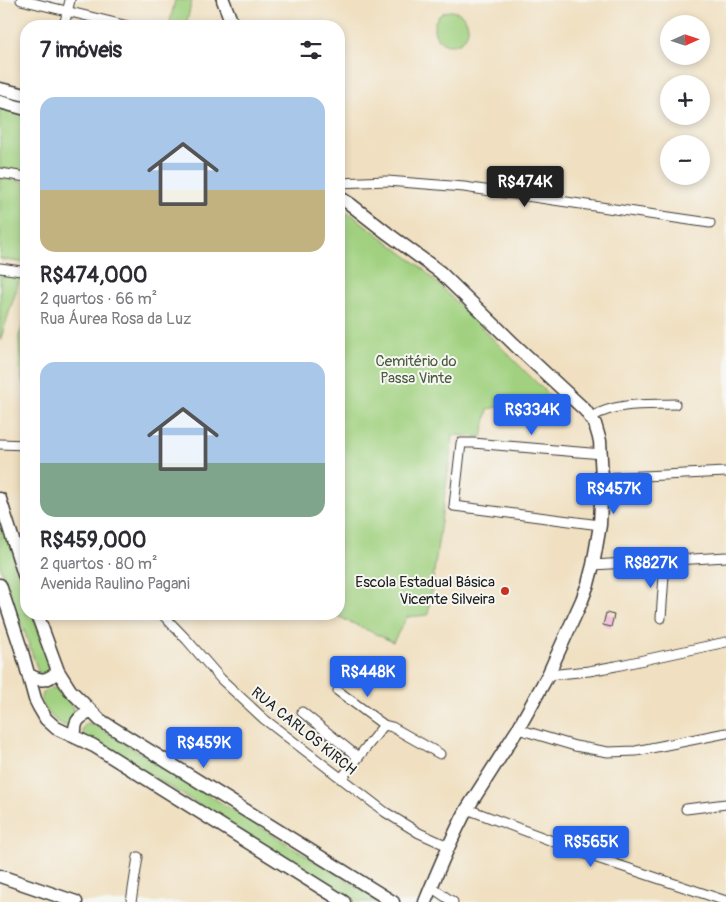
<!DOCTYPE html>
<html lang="pt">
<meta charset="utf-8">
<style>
:root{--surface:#fff;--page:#f7f7f7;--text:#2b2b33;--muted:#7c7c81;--accent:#2563eb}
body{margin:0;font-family:Pangolin,sans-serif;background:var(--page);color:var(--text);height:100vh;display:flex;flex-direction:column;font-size:19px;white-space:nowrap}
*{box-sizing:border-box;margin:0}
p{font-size:16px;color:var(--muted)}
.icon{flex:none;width:28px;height:28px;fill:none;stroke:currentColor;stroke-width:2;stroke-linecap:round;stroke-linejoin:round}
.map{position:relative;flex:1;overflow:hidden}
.drawer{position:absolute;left:20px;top:20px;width:325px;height:600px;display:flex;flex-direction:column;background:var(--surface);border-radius:20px;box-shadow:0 2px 8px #0003}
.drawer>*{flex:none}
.needle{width:32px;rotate:87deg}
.tools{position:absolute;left:660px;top:15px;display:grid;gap:10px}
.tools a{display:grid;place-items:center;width:50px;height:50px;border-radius:50%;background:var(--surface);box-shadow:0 2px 8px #0003;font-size:25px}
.price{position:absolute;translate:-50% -42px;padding:0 11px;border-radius:5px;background:var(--accent);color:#fff;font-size:16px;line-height:32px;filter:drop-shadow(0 1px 2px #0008)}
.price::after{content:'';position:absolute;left:50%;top:30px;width:15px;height:11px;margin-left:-8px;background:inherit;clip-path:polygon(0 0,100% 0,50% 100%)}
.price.current{background:#222;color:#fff}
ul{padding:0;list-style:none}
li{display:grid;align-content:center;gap:10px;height:265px;padding:0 20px}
li span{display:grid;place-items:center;height:155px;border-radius:15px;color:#555}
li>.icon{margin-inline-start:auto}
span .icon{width:90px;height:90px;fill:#fffc;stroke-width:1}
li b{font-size:21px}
h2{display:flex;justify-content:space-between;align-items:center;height:60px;padding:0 20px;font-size:21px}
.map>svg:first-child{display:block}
</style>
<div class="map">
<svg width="726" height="902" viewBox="0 0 726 902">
<rect width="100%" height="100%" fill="#f6f6f2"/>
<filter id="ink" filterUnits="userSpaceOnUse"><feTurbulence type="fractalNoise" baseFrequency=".02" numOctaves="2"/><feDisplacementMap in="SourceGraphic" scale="10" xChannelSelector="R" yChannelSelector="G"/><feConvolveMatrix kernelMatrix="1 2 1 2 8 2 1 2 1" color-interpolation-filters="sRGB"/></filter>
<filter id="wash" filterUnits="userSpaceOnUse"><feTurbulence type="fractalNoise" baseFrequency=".0096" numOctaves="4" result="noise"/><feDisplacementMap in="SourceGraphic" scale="20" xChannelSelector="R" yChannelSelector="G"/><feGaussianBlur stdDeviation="1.12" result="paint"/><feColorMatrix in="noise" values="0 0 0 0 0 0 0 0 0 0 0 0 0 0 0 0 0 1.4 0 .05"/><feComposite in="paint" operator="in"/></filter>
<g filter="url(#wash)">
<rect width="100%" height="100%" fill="#f0e0c1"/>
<path fill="#a1d180" stroke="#5e764e" d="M175,0H192L186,26H169Z
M434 28a17 17 0 1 1 34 0a17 17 0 1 1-34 0Z
M0,108L26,115L23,134L26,137V172L0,168Z
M0,178L26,182V263L0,259Z
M348,212L421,267L551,397L488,409L482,437L453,435L428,615L407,617L393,642L333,614H339V231Z
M0,272L21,275L0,341Z
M26,315V385L23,384L20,368L19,336Z
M0,511L26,593V614H33L51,668L49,673L39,674L23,627L17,617L0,566Z
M52,688L59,689C63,693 76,709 74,715C73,718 69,723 67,726C57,724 46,712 42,703C41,699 42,695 44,691Z
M87,723L93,724L382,902H358L106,748C96,743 72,736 87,723Z"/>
<g id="blocks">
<path fill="#f1aad7" d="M606,613L614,615L611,627L603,625Z"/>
</g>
</g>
<g filter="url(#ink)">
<use href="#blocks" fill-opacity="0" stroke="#3c3935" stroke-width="1"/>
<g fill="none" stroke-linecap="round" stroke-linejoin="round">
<defs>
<path id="street" d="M21,0L128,26
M64,26L70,0
M0,173L26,177
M339,183L387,181L464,187L710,223
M0,268L21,271
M591,417C618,402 645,405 675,404
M0,444L26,445
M602,478L726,472
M600,525L454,506L461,443H473L602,454
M593,565L726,557
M162,614L187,640L221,679L264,719L385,812L419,833L448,846
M661,618L665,561
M548,675L589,671L616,666L726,642
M338,691L384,725
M302,712L358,757
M518,729L575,746L608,752L636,751L726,733
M341,779L384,725L392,727L440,754
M467,809L600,859L726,901
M686,809L726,804
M431,887L453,902
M131,902L138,857"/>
<path id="secondary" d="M223,0L233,26
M0,89L26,95
M0,102L26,109
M339,197L350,204L387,233L440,272L515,345L585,410L595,424L600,441L602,478L600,525L593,565L588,584L582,600L548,675L518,729L467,809C451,839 438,870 425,902
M0,499L26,581
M0,585L22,652L35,699L39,707L46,719L56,728L94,746L344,902
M37,614L58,671L70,690L100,720L393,902
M29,675C41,682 48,681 58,671
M75,737C74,723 77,717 91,712
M0,876L76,902"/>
</defs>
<use href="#street" stroke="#3c3935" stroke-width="11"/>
<use href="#secondary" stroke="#3c3935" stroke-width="15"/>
<use href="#street" stroke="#fff" stroke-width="9"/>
<use href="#secondary" stroke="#fff" stroke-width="12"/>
</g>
</g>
<circle fill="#c8321e" stroke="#f6f6f2" stroke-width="2" cx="505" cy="591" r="5"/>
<g text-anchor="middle" stroke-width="4" stroke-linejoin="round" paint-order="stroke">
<g font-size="15" fill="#4b5b3f" stroke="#f6f6f2">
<text x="416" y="366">Cemitério do<tspan x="416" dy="17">Passa Vinte</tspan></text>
</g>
<g font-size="15" fill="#1c1c1c" stroke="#f6f6f2" text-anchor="end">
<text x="495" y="587">Escola Estadual Básica<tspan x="495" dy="17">Vicente Silveira</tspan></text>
</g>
<g font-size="15" fill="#1c1c1c" stroke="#f6f6f2">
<text transform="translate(304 731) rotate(39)" y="5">RUA CARLOS KIRCH</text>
</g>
</g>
</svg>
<div class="tools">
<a><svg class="needle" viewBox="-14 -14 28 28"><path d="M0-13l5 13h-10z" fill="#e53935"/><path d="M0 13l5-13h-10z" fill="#7c7c81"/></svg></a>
<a>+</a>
<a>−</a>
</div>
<b class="price current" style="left:525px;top:208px">R$474K</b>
<b class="price" style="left:532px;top:436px">R$334K</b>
<b class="price" style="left:614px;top:515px">R$457K</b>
<b class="price" style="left:651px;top:589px">R$827K</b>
<b class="price" style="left:368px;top:698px">R$448K</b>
<b class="price" style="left:204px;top:769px">R$459K</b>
<b class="price" style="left:591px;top:868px">R$565K</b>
<section class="drawer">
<h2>7 imóveis<svg class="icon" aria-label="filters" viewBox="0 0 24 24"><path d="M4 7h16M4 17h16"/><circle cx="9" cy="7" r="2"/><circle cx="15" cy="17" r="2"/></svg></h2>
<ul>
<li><span style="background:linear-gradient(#a9c7e8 60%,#c2b280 0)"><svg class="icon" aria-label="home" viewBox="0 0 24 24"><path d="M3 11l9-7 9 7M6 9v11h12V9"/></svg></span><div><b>R$474,000</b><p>2 quartos · 66 m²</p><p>Rua Áurea Rosa da Luz</p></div></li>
<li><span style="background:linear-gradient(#a9c7e8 65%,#7fa58c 0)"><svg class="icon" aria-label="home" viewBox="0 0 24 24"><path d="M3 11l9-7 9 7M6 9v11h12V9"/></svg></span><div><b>R$459,000</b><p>2 quartos · 80 m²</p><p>Avenida Raulino Pagani</p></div></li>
</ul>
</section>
</div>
